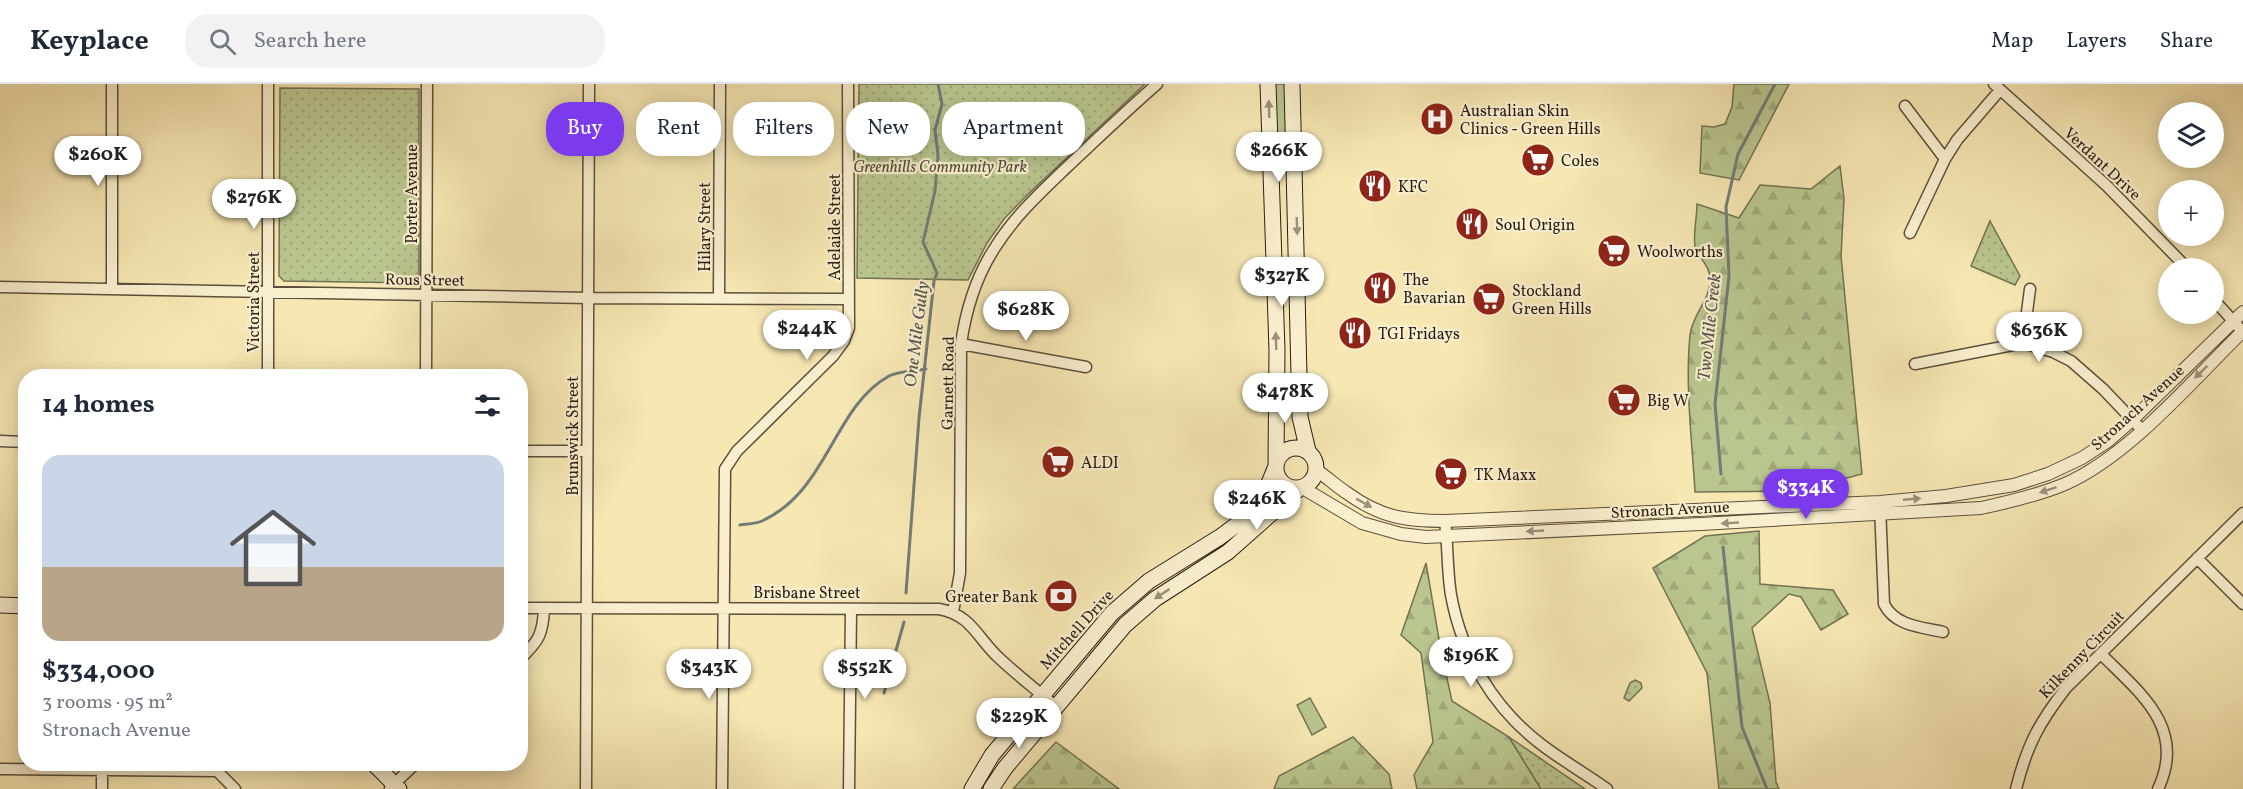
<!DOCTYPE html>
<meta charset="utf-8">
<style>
:root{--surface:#fff;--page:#f2f2f3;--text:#1f2937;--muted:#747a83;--line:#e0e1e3;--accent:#7c3aed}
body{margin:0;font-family:Vollkorn,serif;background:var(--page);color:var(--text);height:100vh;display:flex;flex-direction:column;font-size:22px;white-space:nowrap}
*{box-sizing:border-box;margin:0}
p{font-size:20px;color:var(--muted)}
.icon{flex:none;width:33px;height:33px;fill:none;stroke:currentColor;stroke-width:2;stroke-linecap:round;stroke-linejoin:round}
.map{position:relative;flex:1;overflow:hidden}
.details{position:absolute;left:18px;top:285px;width:510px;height:402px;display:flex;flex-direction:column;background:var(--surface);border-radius:24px;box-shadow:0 3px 15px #0003}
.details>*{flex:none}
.top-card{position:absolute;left:546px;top:18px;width:570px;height:54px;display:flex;gap:12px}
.fabs{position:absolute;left:2158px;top:18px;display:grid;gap:12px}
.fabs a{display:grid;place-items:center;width:66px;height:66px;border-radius:50%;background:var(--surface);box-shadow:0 3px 15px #0003;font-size:30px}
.price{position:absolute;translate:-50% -51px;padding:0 14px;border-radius:21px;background:#fff;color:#222;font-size:20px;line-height:39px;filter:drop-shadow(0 2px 3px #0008)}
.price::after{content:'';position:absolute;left:50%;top:36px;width:18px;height:14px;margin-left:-9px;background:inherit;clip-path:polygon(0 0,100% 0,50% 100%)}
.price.selected{background:var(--accent);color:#fff}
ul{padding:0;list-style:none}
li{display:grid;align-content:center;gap:12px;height:318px;padding:0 24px}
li+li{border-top:2px solid var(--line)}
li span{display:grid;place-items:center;height:186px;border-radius:18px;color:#555}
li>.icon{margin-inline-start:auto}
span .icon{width:108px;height:108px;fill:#fffc;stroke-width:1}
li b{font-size:26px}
h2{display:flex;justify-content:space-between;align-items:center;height:72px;padding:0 24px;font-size:26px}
.pill{padding:0 21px;border-radius:24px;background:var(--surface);box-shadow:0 3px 15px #0003;font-size:21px;line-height:54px}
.pill.selected{background:var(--accent);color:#fff}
header{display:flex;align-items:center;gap:36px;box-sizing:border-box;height:84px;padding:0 30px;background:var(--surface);border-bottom:2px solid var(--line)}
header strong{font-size:28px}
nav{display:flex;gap:33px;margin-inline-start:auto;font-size:21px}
.search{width:420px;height:54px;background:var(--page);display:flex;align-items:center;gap:15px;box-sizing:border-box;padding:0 21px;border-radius:24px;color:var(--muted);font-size:22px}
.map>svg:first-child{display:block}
</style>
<header>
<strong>Keyplace</strong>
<div class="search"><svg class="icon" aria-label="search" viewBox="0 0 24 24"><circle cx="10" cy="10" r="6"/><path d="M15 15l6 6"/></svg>Search here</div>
<nav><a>Map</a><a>Layers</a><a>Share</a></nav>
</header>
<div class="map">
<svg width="2243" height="705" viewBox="0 0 2243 705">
<defs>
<pattern id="forest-firs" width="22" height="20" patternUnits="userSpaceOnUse" patternTransform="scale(1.5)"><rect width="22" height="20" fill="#bac68f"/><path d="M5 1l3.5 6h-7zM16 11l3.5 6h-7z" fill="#a0aa7a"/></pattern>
<pattern id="park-dots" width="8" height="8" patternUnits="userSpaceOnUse" patternTransform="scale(1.5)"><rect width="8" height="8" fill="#bac68f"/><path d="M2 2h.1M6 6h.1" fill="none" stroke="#a0aa7a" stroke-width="1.8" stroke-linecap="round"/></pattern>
</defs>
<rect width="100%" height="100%" fill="#f6e7b3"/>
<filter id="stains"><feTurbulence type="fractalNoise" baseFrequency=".00333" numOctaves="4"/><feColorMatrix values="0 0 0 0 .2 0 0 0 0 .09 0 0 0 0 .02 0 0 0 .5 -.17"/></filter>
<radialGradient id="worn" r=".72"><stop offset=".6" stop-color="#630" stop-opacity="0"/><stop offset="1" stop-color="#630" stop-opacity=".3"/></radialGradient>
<path fill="#bac68f" stroke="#727252" stroke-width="1.5" d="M1274,0H1288L1290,51H1275Z
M1310,614L1326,643L1312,651L1297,621Z"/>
<path fill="url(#forest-firs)" stroke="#727252" stroke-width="1.5" d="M1734,0H1789L1739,96L1700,89L1702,42L1714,43L1725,40L1732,23Z
M1840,82L1844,115L1841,172L1862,390L1799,407L1695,408C1692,356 1685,302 1690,251C1692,231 1711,215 1710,195C1710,181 1698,174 1695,162C1693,150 1697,133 1697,120L1739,134L1760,101L1811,105Z
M1759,447L1760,500L1833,506L1848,530L1821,546L1801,513L1789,510L1752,544L1770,619L1776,698L1779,705H1719L1707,589L1653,484L1705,452Z
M1426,479L1441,567L1452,617L1509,653L1541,705H1417L1414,691L1433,658L1421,569L1401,551Z
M1353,653L1389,690L1392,705H1274L1279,692Z
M1056,658L1119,705H1013Z"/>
<path fill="url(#park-dots)" stroke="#727252" stroke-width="1.5" d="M859,0H1145L1027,111L1004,135L987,159L968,196L857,194Z
M280,4L419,5V199L284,197L279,192Z
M1990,137L2020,192L2015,201L1971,182Z
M1635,596L1641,599L1642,604L1629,617L1624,614L1630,599Z
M1509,653L1585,705H1541Z"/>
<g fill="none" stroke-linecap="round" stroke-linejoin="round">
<path stroke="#727c77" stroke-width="3" d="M1721,390L1715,320L1729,192L1726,123L1738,70L1775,0
M740,441C747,440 756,440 762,437C829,406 833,323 889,292C899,287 915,287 926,285
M1723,463L1742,643L1767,705
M906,509L919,334L934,197L937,189L923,158L935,107L938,71L935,46L942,20L938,0
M884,609L904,538"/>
<defs>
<path id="minor" d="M1994,0L2107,102L2187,184
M1905,22L1945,75
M1910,149L1945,75L1957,56L2000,6
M0,203L588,214L849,215
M112,205V0
M719,214L720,0
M2214,216L2243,248
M2023,259L2030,205
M961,260L1086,283
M1915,280L2023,259L2053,268L2071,277L2103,305L2142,346
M268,292V0
M426,292L427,0
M0,357L26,358
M520,367H587
M1880,422L1884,520C1895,542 1921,543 1943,548
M1445,437C1448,461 1447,487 1451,511C1462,571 1493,624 1542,661C1563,677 1586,690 1607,705
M2197,474L2243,520
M520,524L939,525C972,531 977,554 999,574C1017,591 1037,606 1056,623
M953,528L960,489L961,260C966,225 976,192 996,162C1015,132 1041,108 1066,84C1096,56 1126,27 1157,0
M2101,570C2140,609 2187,644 2158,705
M520,575C539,557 543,550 544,524
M0,685L217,687L235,705
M390,704L415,680
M102,705V686
M586,705L589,0
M722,705L725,385L737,367L833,272L844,257L849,244L848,0
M849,705L851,526
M2016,705C2027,661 2039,639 2066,604L2243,429"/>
<path id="tertiary" d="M1316,386C1327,393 1336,402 1347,409C1380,433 1405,437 1445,437L1880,418L1946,412L2014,401L2048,390L2082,374L2108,357L2132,336L2243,228
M1301,403L1362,439L1401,450L1426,453L1701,440L1981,424C2009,418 2039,411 2065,400C2130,371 2192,297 2243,247"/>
<path id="secondary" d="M1268,0L1277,266L1276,378
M1292,0L1300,333L1308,367
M1276 384a20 20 0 1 1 40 0a20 20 0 1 1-40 0Z
M0,521L26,522
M374,680L399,705
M972,705L992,671L1112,529L1149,497L1220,453L1251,430L1263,414L1276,382
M991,705L1005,684L1125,541L1155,515L1228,468L1300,404"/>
</defs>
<use href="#minor" stroke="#5c503c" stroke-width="13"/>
<use href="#tertiary" stroke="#5c503c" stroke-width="14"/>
<use href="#secondary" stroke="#291d15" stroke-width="17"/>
<use href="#minor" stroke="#f9efce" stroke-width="10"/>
<use href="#tertiary" stroke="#f9efce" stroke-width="12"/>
<use href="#secondary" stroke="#f9efce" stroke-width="15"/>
</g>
<defs><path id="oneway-solid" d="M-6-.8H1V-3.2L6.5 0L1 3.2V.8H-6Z" transform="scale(1.5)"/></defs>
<g fill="#9b907b">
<use href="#oneway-solid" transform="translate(1269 25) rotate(-92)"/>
<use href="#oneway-solid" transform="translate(1297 142) rotate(88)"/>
<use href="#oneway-solid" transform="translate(1276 257) rotate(-92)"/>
<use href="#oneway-solid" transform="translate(2201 288) rotate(136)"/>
<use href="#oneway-solid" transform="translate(2048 406) rotate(162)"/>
<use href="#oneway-solid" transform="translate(1912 415) rotate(-5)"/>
<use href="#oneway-solid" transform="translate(1364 419) rotate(29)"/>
<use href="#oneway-solid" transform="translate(1730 439) rotate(177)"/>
<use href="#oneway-solid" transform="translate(1535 447) rotate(177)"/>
<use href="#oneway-solid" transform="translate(1162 510) rotate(147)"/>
</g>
<defs>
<symbol id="hospital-disc" viewBox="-11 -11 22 22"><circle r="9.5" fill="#8f2418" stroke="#f9efce"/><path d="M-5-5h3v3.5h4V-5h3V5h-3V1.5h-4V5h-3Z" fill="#fff"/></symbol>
<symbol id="supermarket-disc" viewBox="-11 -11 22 22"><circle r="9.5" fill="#8f2418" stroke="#f9efce"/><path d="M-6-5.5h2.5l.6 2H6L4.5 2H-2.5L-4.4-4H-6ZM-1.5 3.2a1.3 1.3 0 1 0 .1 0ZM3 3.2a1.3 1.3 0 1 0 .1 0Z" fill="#fff"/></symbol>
<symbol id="restaurant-disc" viewBox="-11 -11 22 22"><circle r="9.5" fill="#8f2418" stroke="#f9efce"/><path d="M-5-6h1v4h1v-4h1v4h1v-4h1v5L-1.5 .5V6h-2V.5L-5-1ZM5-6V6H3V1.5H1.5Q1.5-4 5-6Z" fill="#fff"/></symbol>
<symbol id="bank-disc" viewBox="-11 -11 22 22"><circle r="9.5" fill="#8f2418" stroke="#f9efce"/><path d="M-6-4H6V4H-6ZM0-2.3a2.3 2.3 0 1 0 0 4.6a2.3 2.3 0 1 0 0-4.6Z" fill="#fff"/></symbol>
</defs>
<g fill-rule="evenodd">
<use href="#hospital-disc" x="1418" y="16" width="38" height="38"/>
<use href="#supermarket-disc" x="1519" y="57" width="38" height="38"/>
<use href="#restaurant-disc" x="1356" y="83" width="38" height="38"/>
<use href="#restaurant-disc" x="1453" y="121" width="38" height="38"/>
<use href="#supermarket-disc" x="1595" y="148" width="38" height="38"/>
<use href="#restaurant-disc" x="1361" y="185" width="38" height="38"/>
<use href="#supermarket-disc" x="1470" y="196" width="38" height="38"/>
<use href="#restaurant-disc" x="1336" y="230" width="38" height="38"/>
<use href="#supermarket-disc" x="1605" y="297" width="38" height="38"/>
<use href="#supermarket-disc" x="1039" y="359" width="38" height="38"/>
<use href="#supermarket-disc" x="1432" y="371" width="38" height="38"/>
<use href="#bank-disc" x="1042" y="493" width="38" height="38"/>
</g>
<g text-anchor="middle" stroke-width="4.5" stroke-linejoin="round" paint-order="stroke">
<g font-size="16" fill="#291d15" stroke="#f9efce" text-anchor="start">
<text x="1460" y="32">Australian Skin<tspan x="1460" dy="18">Clinics - Green Hills</tspan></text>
<text x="1561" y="82">Coles</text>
<text x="1398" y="108">KFC</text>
<text x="1495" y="146">Soul Origin</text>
<text x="1637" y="173">Woolworths</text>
<text x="1403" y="201">The<tspan x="1403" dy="18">Bavarian</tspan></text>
<text x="1512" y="212">Stockland<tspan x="1512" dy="18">Green Hills</tspan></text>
<text x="1378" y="255">TGI Fridays</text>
<text x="1647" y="322">Big W</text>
<text x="1081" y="384">ALDI</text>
<text x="1474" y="396">TK Maxx</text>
<text x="1038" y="518" text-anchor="end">Greater Bank</text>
</g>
<g font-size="16" fill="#291d15" stroke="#f9efce">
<text transform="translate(2103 79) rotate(43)" y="6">Verdant Drive</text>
<text transform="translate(411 110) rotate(-90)" y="6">Porter Avenue</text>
<text transform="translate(704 143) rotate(-90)" y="6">Hilary Street</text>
<text transform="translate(834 143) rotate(-90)" y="6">Adelaide Street</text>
<text transform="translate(425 195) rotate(1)" y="6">Rous Street</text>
<text transform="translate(253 218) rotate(-90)" y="6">Victoria Street</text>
<text transform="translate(947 299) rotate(-89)" y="6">Garnett Road</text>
<text transform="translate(2137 323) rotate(-42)" y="6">Stronach Avenue</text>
<text transform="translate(572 352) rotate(-90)" y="6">Brunswick Street</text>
<text transform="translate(1670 425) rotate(-3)" y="6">Stronach Avenue</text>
<text x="807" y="514">Brisbane Street</text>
<text transform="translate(1076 545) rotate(-48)" y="6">Mitchell Drive</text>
<text transform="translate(2081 570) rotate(-46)" y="6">Kilkenny Circuit</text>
</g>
<g font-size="16" font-style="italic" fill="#54503a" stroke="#f9efce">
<text x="940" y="88">Greenhills Community Park</text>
</g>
<g font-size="18" font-style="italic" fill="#54554e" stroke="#f9efce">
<text transform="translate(1709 243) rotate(-84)" y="6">Two Mile Creek</text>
<text transform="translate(916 250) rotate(-83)" y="6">One Mile Gully</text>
</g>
</g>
<rect width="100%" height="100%" filter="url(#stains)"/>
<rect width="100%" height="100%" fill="url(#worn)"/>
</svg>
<div class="fabs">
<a><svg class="icon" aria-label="layers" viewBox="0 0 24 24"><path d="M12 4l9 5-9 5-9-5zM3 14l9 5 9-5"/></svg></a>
<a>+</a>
<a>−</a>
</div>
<b class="price" style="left:1279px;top:99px">$266K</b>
<b class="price" style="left:98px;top:103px">$260K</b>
<b class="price" style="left:254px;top:146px">$276K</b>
<b class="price" style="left:1282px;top:224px">$327K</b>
<b class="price" style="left:1026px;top:258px">$628K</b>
<b class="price" style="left:807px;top:277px">$244K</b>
<b class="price" style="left:2039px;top:279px">$636K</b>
<b class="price" style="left:1285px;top:340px">$478K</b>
<b class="price selected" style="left:1806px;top:436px">$334K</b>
<b class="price" style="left:1257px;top:447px">$246K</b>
<b class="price" style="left:1471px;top:604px">$196K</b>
<b class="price" style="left:709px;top:616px">$343K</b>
<b class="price" style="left:865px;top:616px">$552K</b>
<b class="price" style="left:1019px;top:665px">$229K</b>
<div class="top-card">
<a class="pill selected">Buy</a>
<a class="pill">Rent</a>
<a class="pill">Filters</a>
<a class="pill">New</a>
<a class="pill">Apartment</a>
</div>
<section class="details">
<h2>14 homes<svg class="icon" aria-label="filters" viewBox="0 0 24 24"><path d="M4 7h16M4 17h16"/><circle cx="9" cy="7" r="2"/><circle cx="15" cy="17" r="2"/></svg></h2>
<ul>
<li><span style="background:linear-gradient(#c9d6e8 60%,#b9a48a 0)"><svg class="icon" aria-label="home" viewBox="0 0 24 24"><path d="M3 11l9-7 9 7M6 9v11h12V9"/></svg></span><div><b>$334,000</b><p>3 rooms · 95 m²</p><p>Stronach Avenue</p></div></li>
</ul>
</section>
</div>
